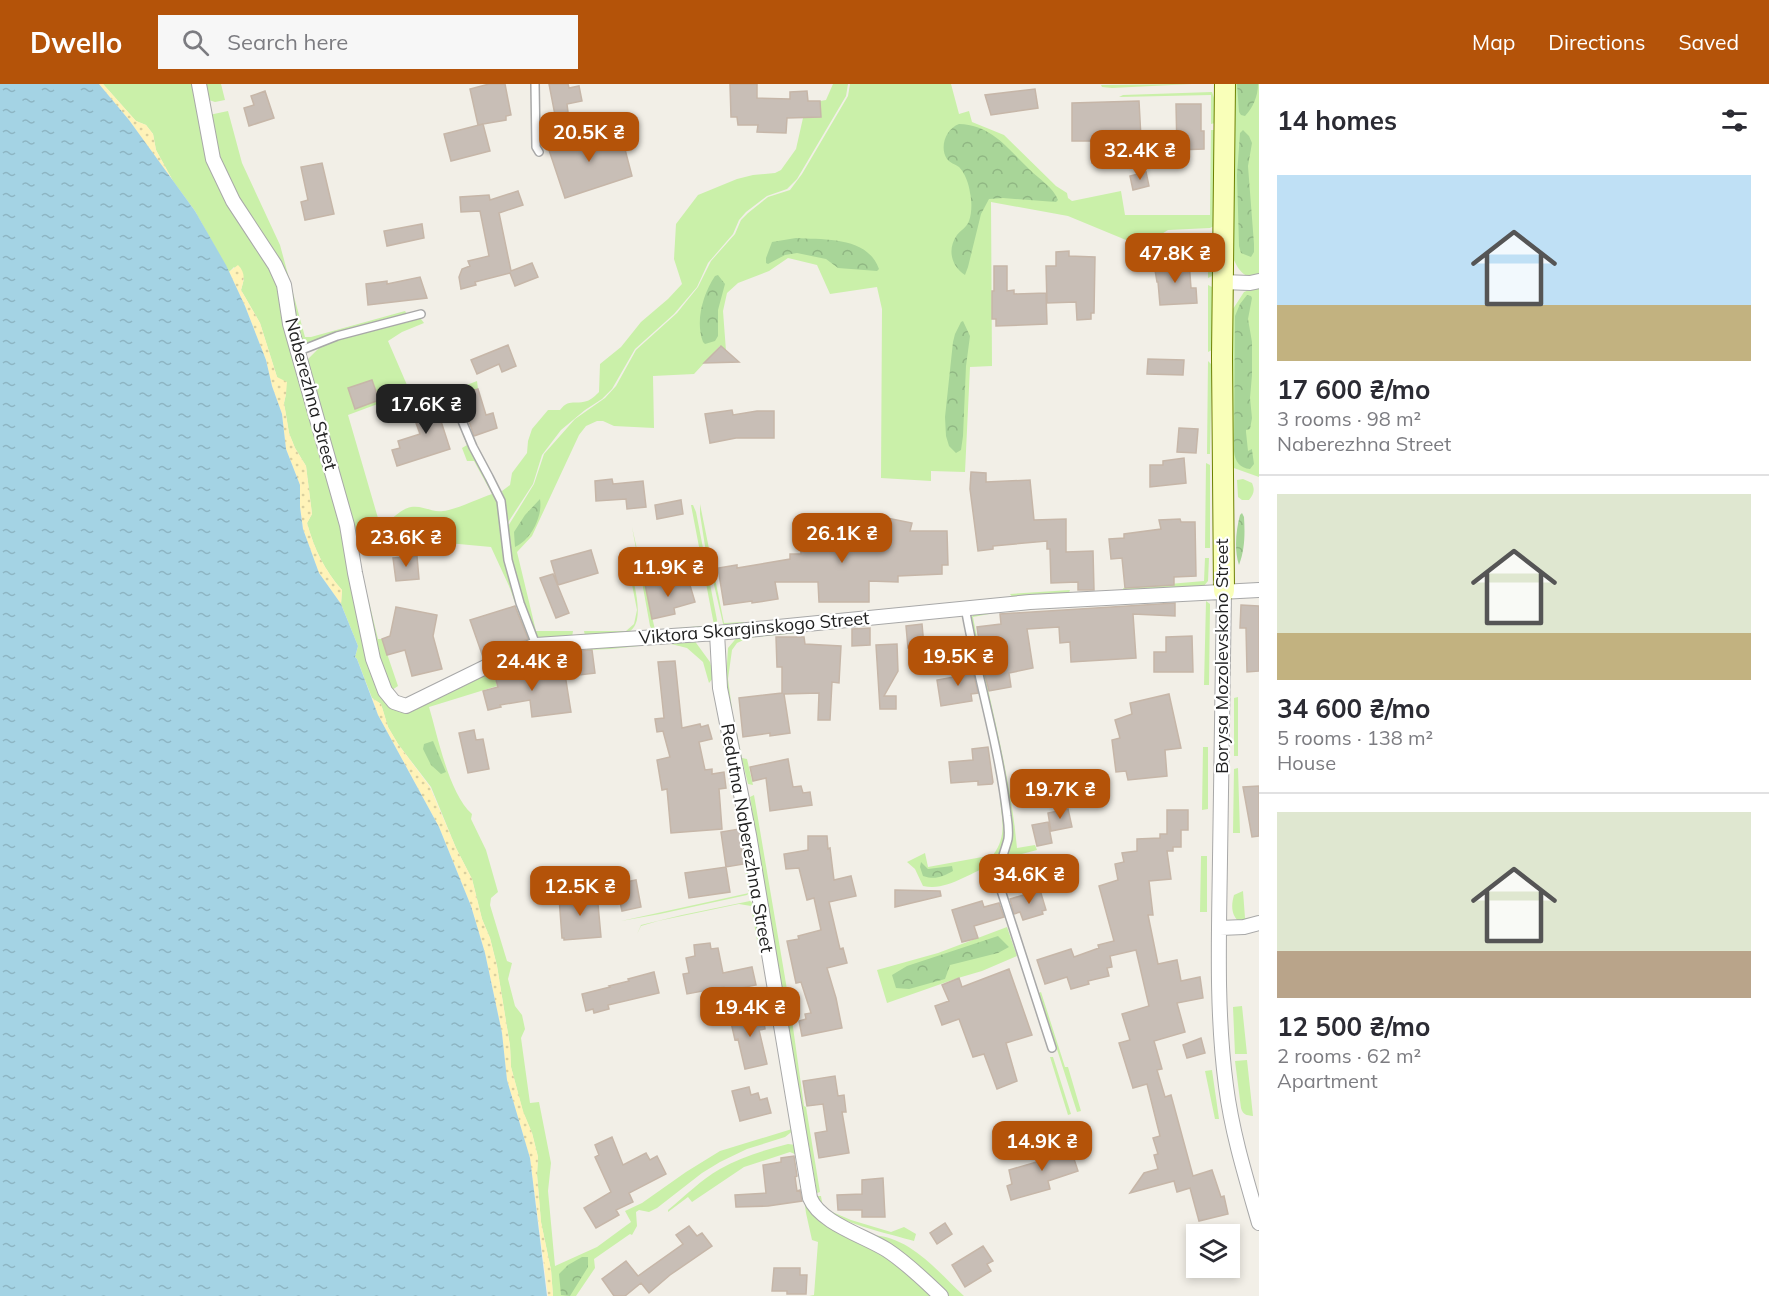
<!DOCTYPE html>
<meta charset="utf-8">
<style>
:root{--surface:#fff;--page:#f7f7f7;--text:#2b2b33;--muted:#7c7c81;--line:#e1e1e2;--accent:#b45309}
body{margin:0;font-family:Mulish,sans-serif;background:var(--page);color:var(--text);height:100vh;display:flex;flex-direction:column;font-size:22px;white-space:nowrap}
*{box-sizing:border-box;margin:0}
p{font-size:20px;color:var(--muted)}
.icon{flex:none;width:33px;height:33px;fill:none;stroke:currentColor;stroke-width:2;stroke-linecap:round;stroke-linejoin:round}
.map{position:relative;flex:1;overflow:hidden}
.details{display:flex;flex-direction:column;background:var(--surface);width:510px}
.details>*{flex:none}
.buttons{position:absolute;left:1186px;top:1140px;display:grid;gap:12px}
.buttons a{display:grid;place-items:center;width:54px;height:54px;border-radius:0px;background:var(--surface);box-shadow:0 3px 9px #0003;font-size:30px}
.price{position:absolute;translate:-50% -51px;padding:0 14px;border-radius:12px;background:var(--accent);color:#fff;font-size:20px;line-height:39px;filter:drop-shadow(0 2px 3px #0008)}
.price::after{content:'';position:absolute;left:50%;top:36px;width:18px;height:14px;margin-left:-9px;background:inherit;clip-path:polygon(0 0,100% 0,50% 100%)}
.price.on{background:#222;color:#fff}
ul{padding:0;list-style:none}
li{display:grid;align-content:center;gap:12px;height:318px;padding:0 18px}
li+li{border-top:2px solid var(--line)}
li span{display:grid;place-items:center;height:186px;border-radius:0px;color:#555}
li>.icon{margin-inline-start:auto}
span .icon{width:108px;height:108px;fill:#fffc;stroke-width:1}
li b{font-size:26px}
h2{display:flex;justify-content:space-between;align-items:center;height:72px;padding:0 18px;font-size:26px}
header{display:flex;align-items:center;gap:36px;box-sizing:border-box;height:84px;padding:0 30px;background:var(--accent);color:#fff}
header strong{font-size:28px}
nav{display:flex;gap:33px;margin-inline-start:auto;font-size:21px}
.search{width:420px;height:54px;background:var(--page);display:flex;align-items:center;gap:15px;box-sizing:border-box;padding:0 21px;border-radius:0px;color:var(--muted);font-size:22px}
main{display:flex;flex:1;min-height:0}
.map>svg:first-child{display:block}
</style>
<header>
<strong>Dwello</strong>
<div class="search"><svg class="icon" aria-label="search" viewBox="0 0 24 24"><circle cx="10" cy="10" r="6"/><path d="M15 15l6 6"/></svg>Search here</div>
<nav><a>Map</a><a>Directions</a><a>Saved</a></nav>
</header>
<main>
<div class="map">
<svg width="1259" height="1212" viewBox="0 0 1259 1212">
<defs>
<pattern id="forest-crowns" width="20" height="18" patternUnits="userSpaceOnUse" patternTransform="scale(1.5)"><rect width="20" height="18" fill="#a8d598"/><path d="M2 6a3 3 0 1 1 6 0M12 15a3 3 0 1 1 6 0" fill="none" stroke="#90b783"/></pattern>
<pattern id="sand-dots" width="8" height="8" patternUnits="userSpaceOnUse" patternTransform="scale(1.5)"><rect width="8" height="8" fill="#fff3b9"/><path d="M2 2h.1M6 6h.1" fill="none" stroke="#dad09f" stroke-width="1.8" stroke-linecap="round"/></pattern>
<pattern id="water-ripples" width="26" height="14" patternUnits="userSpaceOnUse" patternTransform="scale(1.5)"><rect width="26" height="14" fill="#a4d3e4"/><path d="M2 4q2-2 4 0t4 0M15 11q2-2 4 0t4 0" fill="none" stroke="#8db5c3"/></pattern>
</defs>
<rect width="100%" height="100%" fill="#f2efe7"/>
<path fill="#caf0a9" d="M103,0H193L200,32L280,202L298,279L304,317L322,382L342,428L375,592L408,625L426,620L507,577L510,582L494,589L497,602L429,623C438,653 449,710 472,730L471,735L486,766L498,808L491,814L490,821L507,877L512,879L508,895L515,922L522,931L525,945L521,954L530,1019L539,1018L551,1079L548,1107L555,1182L597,1163L631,1138L625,1127L642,1119L686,1088L720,1067L792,1045L786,1010H789L794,1046L785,1053L747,1065L720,1078L702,1089L657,1124L649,1128L639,1126L636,1128L637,1142L632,1151L630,1150L594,1175L595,1184L576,1212H553L551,1186L541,1138L537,1090L538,1073L532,1049L523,1028L511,983L510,962L497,882L490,854L482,835L472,795L456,764L431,703L398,660L388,643L381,620L372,614L357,575L355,573L358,562L341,520L342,506C324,486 314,464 307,439L312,430L306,382L295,364L289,349L284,319L286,310L277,293L260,239L241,206L244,195L234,183L229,188L195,127L173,97L156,66L153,50L146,41L136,37Z
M203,0H221L225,16L215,18L206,15Z
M833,0H848L846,12L797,95L787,105L767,112L746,128L739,136L733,150L708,179L697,203L674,230L635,265L612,305L602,315L585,326L561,346L542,371L533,400L507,440L505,420L502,407L510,401L512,389L527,369L528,357L532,345L548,326H560C569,314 575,321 587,317C591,316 596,311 599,308L600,280L621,263L641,238L668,215L682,200L674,175L676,140L698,111L737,95L753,91L775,89L781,86L796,65L803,34L820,33V17L826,16Z
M850,0H951L959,30L969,27L972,38L1004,51L1056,102L1067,109L1068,114L1072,117L1121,107L1125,131H1210L1211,46H1215L1214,142L1210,144L1168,146L1160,151L1144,155L1126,156L1068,132L991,118L992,282L970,283L965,388L931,387V397L881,394L882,225L877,203L830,210L817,181L788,174L769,187L738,199L727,209L723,227L726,267L720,262L694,290L653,292L654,344L614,342L603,337H597L586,342L579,351L532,452L517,468L536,547H573L572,553L538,555L535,552L518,504L510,469L507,444L534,400L544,370L575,335L605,314L616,302L636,266L677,229L698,203L711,177L735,150L741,136L748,129L768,113L790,106L802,90L848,12Z
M1192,0L1112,4L1102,3L1101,1Z
M1234,0H1259V193C1243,195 1238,185 1232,172Z
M1212,8L1215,17V39L1211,40V11L1119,13L1123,11Z
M228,27L242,79L280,161L305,253H311L405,227L407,230L306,261H301L295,236L236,115L215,69L209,31Z
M1206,156L1212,158V192L1208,194V169L1148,168L1149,163L1161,157Z
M1208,201L1212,203V266L1208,268Z
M1259,202V393L1231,383V228L1244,208Z
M416,234L421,235L424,239L402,248L388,257L410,308L348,331L380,441C392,438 399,425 411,423C423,421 433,429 443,427C455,426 480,414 492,410L474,377H467L462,364L467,361L457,336L459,337L496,414L500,430L503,465L516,514L531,558L529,557L509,502L491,463L437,458L353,464L306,277L320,263L343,254Z
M1208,277L1212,281L1210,370H1207Z
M477,297L478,305L459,311L463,323L453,328L448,311L454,306Z
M1206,379L1210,381V464H1205Z
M1243,395L1252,399C1255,406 1254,410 1249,416H1242L1238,413L1237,396Z
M700,420L724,539L744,538L743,542L724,544L705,462L700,430Z
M691,421H693L696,428L717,536L716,544L654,548L650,542L632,443L655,546L714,541Z
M1205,474H1209L1208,497L1203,503L1124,508L1123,504L1204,497Z
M628,480L630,481C633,497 647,540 628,548C616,553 598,551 585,552L584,547H626L634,540L637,526Z
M1070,506L1068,511L1014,515L1010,510Z
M1206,517L1210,520L1209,601H1204Z
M369,518L378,555H382L398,602L392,606L385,595L364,519Z
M989,528V530L973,533C987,610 1010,686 1017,764L1035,761L1037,766L1007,774C1008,766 1011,759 1012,751C1013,730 1008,708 1004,687C994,636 977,586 971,534L974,530Z
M804,546L806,548L748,554L737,559L732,566L728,595L732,625H730L726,595L728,564L739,551Z
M694,556L710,578L714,593L709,599L703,578L687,564L667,559L611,565L587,566L588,562Z
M576,563L579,566L527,575L513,581L510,576L536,567Z
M1238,613V672H1234V614Z
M732,635H734L742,674L747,675L753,701L748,700Z
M1203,663H1208V725L1202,726Z
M1238,684L1240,749H1233L1234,685Z
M754,711L791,929L804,1022L806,1023L820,1108L817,1109L762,789L750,713Z
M1000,715L1002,720C1004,737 1008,765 992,778C984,785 973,789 963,794C950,800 938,805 923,802L915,785L907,778L925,769L928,783L993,771C1007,752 1002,737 1000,715Z
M1201,772H1207V828H1200Z
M744,779H747L752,806L747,811L660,830L621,837L749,809Z
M1243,807L1245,834L1259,833L1240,839C1231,831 1231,822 1234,811Z
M750,817L754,820L761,862H758L751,822L739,820L658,837L641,842L637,850L641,841L682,831Z
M1007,843L1017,872L982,887L958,894L887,919L877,886L938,869Z
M1041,908L1065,983H1068L1081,1027L1077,1028L1039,909Z
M1242,922L1247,970H1235L1233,923Z
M1050,973H1053L1071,1030L1068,1031Z
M1247,976L1253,1032C1246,1031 1243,1031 1241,1024L1235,977Z
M1212,986L1219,1035H1215L1205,987Z
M788,1060L796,1061L797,1071L790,1068L744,1083L692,1118L688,1113L668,1128V1126C685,1112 701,1096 720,1085C741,1073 765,1066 788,1060Z
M802,1100L805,1109L935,1212H809L814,1211L818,1158L812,1156L806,1129Z
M818,1112H821L823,1124L851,1136L891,1148L904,1143L916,1150L914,1157C894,1151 830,1137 820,1121C818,1119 818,1115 818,1112Z
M872,1151C911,1153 937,1187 964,1212H947Z"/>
<path fill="url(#forest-crowns)" d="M1237,0H1258C1258,12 1253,24 1245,32L1241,31L1239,28Z
M959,40C992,41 1008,65 1029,85C1039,95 1053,103 1058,116L1056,118L1003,114L989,115L981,130L968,183L965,191C951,182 947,165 957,151C961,146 967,143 969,137C972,129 972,117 970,109C969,100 965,89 959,83C955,80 950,79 947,75C939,63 946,45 959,40Z
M1243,46L1249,52L1252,59L1248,82L1254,160V168L1251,173L1241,169L1239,162L1237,91L1240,49Z
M796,154C825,156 867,152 879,185L877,187L838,184L826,175L797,169L785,171L768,180L766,179V174L772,158Z
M718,191L725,200L718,226V252L715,257L705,260L703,258C695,237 703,210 715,192Z
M1247,211L1251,212L1252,214L1248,235L1252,258V291L1250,314L1252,334L1250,345L1246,346V348L1248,367L1252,365V366L1254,380L1250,385C1240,384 1235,378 1234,367L1235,232L1240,220Z
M963,237L970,252L966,282L963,352L961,366L956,369L949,362L946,352L945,333L953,258L955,250L961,238Z
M540,415C543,432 531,456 515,463L514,448L525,431Z
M1242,429L1244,433C1245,449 1245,466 1239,481C1234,466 1236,446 1240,431Z
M433,657L446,688L441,690L431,681L423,665L424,660Z
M921,778L928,785L952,782L953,787C942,793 935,796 923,792L920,783Z
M998,852L1009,863L998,869L950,881L945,895L909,905L896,904L892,891L907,882Z
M582,1173H588V1183L570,1212L561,1211L559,1190L568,1181Z"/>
<path fill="url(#sand-dots)" d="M99,0H103L136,37L146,41L153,50L156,66L173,97L129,36Z
M238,181C246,189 244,196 241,206L260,239L277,293L287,298L286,310L284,319L289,349L295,364L306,382L312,430L307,439C314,464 324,486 342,506L341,520L319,489L303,445L300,423V401L286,365L282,330L272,302L266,276L245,222L229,188Z
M372,614L381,620L388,643L398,660L430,703L456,764L472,795L482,835L490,854L497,882L510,962L511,983L523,1027L532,1049L538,1073L537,1091L541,1138L551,1186L553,1212H548L530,1074L507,996L502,949L485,869L471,822L439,743L378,631Z"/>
<path fill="url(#water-ripples)" d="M0,0H99L129,36L195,127L226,181L245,222L266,276L272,302L282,330L286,365L300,401V423L303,445L319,489L341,520L358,562L355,573L357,575L378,631L439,743L471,822L485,869L502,949L507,996L530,1074L547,1212H0Z"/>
<path fill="#c8beb6" stroke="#c6b6a8" stroke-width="1.5" d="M489,0H505L511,31L506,32V36L483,40L490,67L451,77L444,50L483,40L478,41L470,5Z
M549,0H568L569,4L579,2L582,17L567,20L568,28L555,31Z
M730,0H757V14L790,15V8L807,7L808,17H820L821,33L787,34L786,49L757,48L758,41H738L737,33H731Z
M1035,5L1038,24L991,31L985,11Z
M265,7L274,34L249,42L244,24L254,21L251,12Z
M1139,17L1141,54L1106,55L1105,80L1092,79L1093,57H1072V19Z
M1176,20H1201V47H1204V65L1177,66Z
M612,49L614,56L622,54L632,92L565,114L547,60L574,53L575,59Z
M322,79L334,130L305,136L301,118L308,116L301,83Z
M1146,88L1149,102L1133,106L1130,92Z
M518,107L523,121L499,129L511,187L532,179L538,193L515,202L510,189L475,198L476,201L461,205L459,193L462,185L470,182L468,177L489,172L480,127L461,128L460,113L489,111L490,116Z
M422,140L424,154L387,162L384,147Z
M1069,167V172L1095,173L1094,229H1091V235L1077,236L1076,218L1047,219L1046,182H1056V168Z
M1189,177L1191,204H1196L1197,219L1160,221L1158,198H1157L1154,180Z
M994,182H1007V207L1014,206V210L1046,209L1047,240L996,242V235H992V207H994Z
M420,193L427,214L368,221L366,200L387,197V200Z
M508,261L516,282L502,288L499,280L477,290L471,276Z
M721,262L739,278L704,279Z
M1148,275L1184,276L1183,291L1147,290Z
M372,296L379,316L355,325L348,304Z
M478,305L486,331L493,329L497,344L474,352L460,311Z
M448,311L453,327L439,331L450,365L397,382L392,366L400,364L398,357L420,350L416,339L430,334L425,318Z
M732,326L733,331L757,327H774V354H736L710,359L705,330Z
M1179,344L1198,345L1196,369L1177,368Z
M1184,374L1186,399L1150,403V381H1163V377Z
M971,388L986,389V398L1030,396L1034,436L1066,435V468L1093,467L1094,506H1078V498L1051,499L1050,465H1047V457L993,462V465L978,467L970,405Z
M612,395L613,400L643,397L646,423L627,425L626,415L596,417L595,397Z
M681,416L683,430L657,435L655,421Z
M882,433L912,439L910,447H947L948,481H942V490L898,492V498L869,497V518H819L818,498H775L778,515L752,519V517L724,521L718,484L737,481V484L790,475V470H801L800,452L829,450V448L881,446Z
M1180,435L1181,438H1195L1196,492L1174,493V501L1125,504L1122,474L1111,475L1109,455L1124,454V450L1161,445L1159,436Z
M591,466L598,489L558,501L551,477Z
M417,472L419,495L396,497L393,474Z
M553,490L569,529L556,534L540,494Z
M667,495L669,503L689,498L695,518L674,524L675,530L652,535L645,500Z
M1175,519V532L1133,530L1136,574L1071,578L1070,558L1060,559L1059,543L1027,545L1033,584L1009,589L1011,603L989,607L982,579L977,543L1001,540L1000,530Z
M1241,521L1259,522V587L1247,588L1246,544H1240Z
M515,522L528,555L483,573L470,536Z
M396,523L437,531L433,552L442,585L412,592L405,566L387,571L382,555L390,552Z
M922,540L924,562L908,564L906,542Z
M870,544V561L852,562V545Z
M1192,552L1193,588H1154V568H1166V553Z
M776,553H804L805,560L841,562L839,599L832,598L830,636H818L819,609L784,610L790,649L770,652V649L743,653L739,614L782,609V583H777Z
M897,560L898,587L884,612H896V625H880L876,561Z
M592,566L595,589L579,591L576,567Z
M675,577L682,644L700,640L701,643L708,641L712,655L699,658L705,686L712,685V690L724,688L726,704L719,705L722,745L671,749L667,705L662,706L657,676L670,673L663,647L657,648L655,635L664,634L658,578Z
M972,583L978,609L971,610L972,617L941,622L937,596L954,593L953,586Z
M504,584L506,593L564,584L571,628L532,633L530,616L500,621L501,623L488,626L483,607L498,603L494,589Z
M1169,610L1181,664L1165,666L1167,692L1128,696L1126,687L1116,688L1112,656L1120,654L1115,636L1132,630L1130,619Z
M474,646L476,656L483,655L489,685L468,689L459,649Z
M988,663L993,698L992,700L978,701V697L951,699L949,678L973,676L972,665Z
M788,675L793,703L801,702L803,709L810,708L812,721L770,727L766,694L753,697L750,683Z
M1259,702V752L1252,753L1243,703Z
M1068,725L1072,743L1051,747L1048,729Z
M1167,726H1188V746H1181V763H1173V767H1167L1171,795L1149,797L1153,831H1148L1158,880L1177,876L1181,897L1200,893L1203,914L1177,919L1185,948L1154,957L1162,985L1157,986L1165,1013L1171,1011L1193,1092L1212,1086L1221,1113L1224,1112L1228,1130L1199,1137L1190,1104L1177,1108L1174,1097L1130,1109L1144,1089L1158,1085L1154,1071L1158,1070L1153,1054L1160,1052L1147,1000L1133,1004L1119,959L1130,956L1122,930L1149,922L1136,866L1110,872L1112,883L1107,884L1109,892L1088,897L1089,900L1071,905L1067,893L1045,900L1037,876L1071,865L1074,873L1099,864L1098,861L1114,857L1099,802L1118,796L1115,780L1124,778L1122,769L1137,767V755L1160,754V750H1167Z
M1048,738L1052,759L1037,762L1032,741Z
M739,745L744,780L726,783L721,748Z
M808,752H827L828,765L830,764L834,796L851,792L856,812L829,818L840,865L843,864L847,879L827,884L836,914L842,944L802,952L799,937L806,935L805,930L811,929L801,898L796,899L787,857L799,855L798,852L821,846L814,814L807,816L799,784L786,785L784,770L808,766Z
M726,783L730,808L689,814L685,789Z
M636,796L641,823L622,827L616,800Z
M895,806L940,807L941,812L895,823Z
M1040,806L1046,826L1042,827L1043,830L1023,836L1020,828L1014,830L1010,815Z
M597,809L601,853L564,856V854H562L559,813L575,811L576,813Z
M982,817L984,823L999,819L1004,833L974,842L978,854L962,858L952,826Z
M710,859L711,865L718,864L723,889L752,883L756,901L725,907L724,903L687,910L683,890L689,889L686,874L695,872L694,861Z
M1009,885L1032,951L1006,959L1017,997L997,1005L984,970L973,973L959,935L942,941L935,922L949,917L942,901L959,894L962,903Z
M654,888L659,909L608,921L609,925L594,929L593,925L586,927L582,910L610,903L609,902L629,897L628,895Z
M762,927L765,945L759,946L767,980L745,985L738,955L735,956L730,934Z
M1201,954L1205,969L1187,974L1183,961Z
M835,992L838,1012L844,1011L846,1028H842L849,1069L819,1074L815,1049L827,1047L823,1020L807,1022L803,997Z
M749,1003L751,1011L758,1009L760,1016L767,1014L771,1029L740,1037L732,1007Z
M612,1053L623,1081L646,1069L650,1076L657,1072L666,1090L629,1109L633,1118L616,1126L619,1131L596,1144L584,1124L611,1108L595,1073L599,1071L595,1061Z
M1069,1060L1078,1087L1048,1097L1050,1105L1011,1116L1007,1102L1012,1100L1009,1086L1040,1077L1038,1070Z
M794,1072L797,1092L795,1093L797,1107L800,1106L802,1117L768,1122L736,1123L735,1111L766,1109L763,1081L781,1078V1074Z
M883,1094L885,1133H862V1126H838L837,1111L862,1110V1096Z
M945,1139L952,1150L937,1160L930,1149Z
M689,1142L697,1152L702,1149L712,1162L670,1191L649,1209L641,1199L625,1212H614L602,1195L626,1177L638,1192L683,1160L676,1151Z
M983,1162L993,1177L987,1180L991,1187L965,1203L952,1181Z
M774,1184H800V1191H807L806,1210H787V1207H772Z"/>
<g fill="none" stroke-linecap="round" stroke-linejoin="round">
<defs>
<path id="lane" d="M535,0L536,63L539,68
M299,267L337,252L421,230
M460,332L473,363L489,393L501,417L508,476L520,519L536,561
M965,523C977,593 999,661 1007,732C1008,739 1009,748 1008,755C1004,771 997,783 999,800L1052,964"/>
<path id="street" d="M199,0L213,75L233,117L275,181L284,201L290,240L347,441L355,489L373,575L385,607L394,618L406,622L506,573L536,561L717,549L1030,518L1259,506
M1223,198L1250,199L1259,197
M1224,507C1223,596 1222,685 1220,775C1219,850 1216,927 1226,1002C1232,1049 1246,1094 1259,1139
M717,549L720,604L749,751L810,1114C820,1139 865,1152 887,1166C907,1179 924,1196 941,1212
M1220,844L1244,843L1259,839"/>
<path id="secondary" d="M1224,507L1222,273L1225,0"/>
</defs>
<use href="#lane" stroke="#a8a8a8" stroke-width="10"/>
<use href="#street" stroke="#a8a8a8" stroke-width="16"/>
<use href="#secondary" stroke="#6e8100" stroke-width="22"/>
<use href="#lane" stroke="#fff" stroke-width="7"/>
<use href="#street" stroke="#fff" stroke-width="14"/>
<use href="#secondary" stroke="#f9ffb9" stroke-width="20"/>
</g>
<g text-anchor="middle" stroke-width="4.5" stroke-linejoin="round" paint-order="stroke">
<g font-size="18" fill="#212121" stroke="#fff">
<text transform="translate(311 310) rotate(75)" y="6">Naberezhna Street</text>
<text transform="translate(754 544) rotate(-5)" y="6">Viktora Skarginskogo Street</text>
<text transform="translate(1222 572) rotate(-90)" y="6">Borysa Mozolevskoho Street</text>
<text transform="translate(747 754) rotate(80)" y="6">Redutna Naberezhna Street</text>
</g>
</g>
</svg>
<div class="buttons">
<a><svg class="icon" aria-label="layers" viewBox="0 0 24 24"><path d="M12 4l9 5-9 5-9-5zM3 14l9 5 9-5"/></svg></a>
</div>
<b class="price" style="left:589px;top:79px">20.5K ₴</b>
<b class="price" style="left:1140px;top:97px">32.4K ₴</b>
<b class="price" style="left:1175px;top:200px">47.8K ₴</b>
<b class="price on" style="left:426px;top:351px">17.6K ₴</b>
<b class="price" style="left:842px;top:480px">26.1K ₴</b>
<b class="price" style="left:406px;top:484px">23.6K ₴</b>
<b class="price" style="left:668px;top:514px">11.9K ₴</b>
<b class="price" style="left:958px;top:603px">19.5K ₴</b>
<b class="price" style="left:532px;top:608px">24.4K ₴</b>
<b class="price" style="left:1060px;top:736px">19.7K ₴</b>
<b class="price" style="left:1029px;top:821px">34.6K ₴</b>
<b class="price" style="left:580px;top:833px">12.5K ₴</b>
<b class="price" style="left:750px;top:954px">19.4K ₴</b>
<b class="price" style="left:1042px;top:1088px">14.9K ₴</b>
</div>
<section class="details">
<h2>14 homes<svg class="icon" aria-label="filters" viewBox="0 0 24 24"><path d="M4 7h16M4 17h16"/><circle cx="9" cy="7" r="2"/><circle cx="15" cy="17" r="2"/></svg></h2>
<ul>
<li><span style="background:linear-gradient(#bfe0f5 70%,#c2b280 0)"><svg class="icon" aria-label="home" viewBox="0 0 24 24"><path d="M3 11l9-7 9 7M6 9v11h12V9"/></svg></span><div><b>17 600 ₴/mo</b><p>3 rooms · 98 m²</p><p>Naberezhna Street</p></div></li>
<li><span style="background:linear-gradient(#dfe7d0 75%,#c2b280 0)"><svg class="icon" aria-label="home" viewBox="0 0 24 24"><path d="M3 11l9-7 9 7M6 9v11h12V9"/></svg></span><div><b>34 600 ₴/mo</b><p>5 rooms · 138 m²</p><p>House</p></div></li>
<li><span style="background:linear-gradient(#dfe7d0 75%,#b9a48a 0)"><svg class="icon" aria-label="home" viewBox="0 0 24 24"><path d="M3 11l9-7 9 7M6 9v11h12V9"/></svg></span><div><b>12 500 ₴/mo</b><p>2 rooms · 62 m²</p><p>Apartment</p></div></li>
</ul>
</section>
</main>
